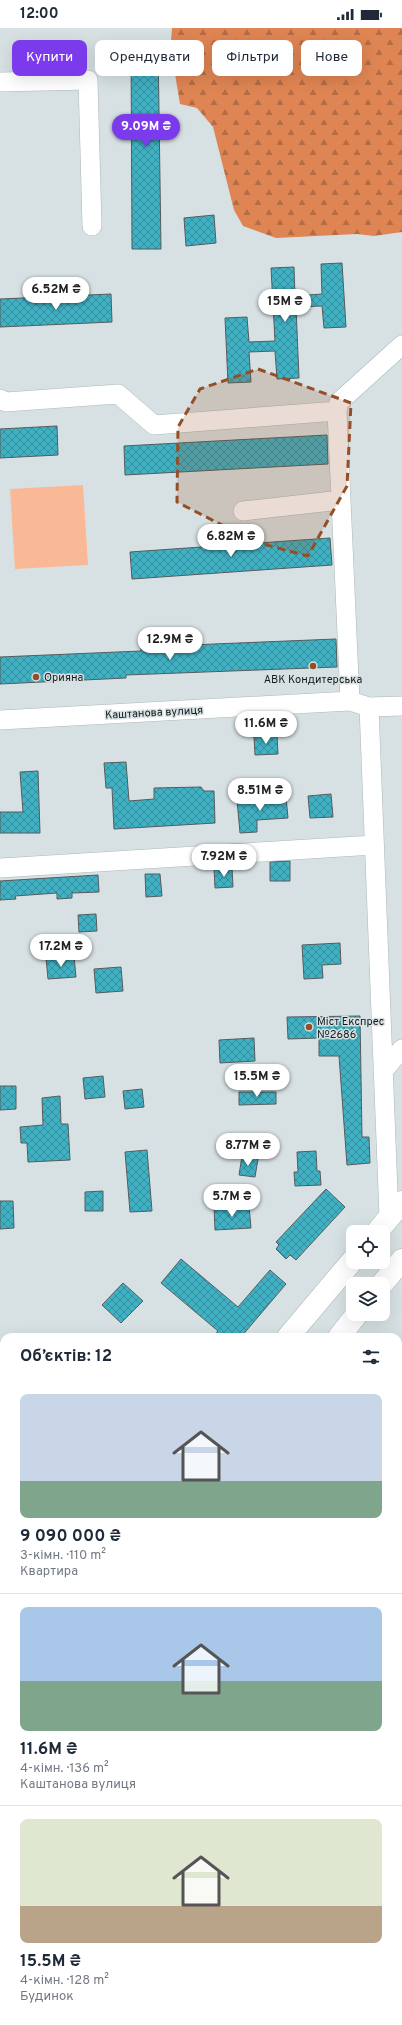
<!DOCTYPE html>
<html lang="uk">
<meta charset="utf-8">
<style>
:root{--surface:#fff;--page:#f2f2f3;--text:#1f2937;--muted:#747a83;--line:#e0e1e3;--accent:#7c3aed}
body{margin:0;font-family:Overpass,sans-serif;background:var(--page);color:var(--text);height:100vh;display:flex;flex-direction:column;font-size:15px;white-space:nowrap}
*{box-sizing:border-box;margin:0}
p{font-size:13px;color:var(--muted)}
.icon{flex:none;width:22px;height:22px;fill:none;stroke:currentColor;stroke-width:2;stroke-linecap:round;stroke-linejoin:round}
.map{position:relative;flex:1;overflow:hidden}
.side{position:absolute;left:0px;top:1305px;width:402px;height:692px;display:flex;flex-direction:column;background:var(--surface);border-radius:12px 12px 0 0;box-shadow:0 4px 16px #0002}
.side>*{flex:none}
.banner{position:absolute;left:12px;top:12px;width:378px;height:36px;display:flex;gap:8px}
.buttons{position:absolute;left:346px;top:1197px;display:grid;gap:8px}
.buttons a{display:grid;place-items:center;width:44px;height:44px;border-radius:8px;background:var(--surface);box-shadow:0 4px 16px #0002;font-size:20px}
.price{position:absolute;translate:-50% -34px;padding:0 9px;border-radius:14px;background:#fff;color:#222;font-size:13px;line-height:26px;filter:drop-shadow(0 1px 2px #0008)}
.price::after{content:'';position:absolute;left:50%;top:24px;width:12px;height:9px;margin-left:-6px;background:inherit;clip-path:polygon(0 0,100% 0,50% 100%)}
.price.active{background:var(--accent);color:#fff}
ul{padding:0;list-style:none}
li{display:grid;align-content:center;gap:8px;height:212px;padding:0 20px}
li+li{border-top:1px solid var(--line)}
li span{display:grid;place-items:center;height:124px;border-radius:8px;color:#555}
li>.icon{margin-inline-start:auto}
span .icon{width:72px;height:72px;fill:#fffc;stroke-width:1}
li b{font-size:17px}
h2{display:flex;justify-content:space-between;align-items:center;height:48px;padding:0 20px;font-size:17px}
.chip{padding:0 14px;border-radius:8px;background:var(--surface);box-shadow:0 4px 16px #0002;font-size:14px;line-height:36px}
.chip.active{background:var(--accent);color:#fff}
.status{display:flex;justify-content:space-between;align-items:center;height:28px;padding:0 20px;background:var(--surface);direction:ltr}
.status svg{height:11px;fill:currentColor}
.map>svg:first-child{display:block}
</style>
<div class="status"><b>12:00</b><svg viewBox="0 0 49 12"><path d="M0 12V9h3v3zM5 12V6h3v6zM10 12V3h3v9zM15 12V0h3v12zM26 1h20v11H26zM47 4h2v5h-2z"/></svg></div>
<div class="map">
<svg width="402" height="1997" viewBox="0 0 402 1997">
<defs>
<pattern id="forest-firs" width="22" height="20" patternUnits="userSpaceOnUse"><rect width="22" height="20" fill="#df8553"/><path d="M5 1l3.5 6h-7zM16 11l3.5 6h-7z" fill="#b46c44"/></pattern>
<pattern id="building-cross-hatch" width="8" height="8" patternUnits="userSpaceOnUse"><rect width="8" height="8" fill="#40b1c3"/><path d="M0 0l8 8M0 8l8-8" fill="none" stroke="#358f9e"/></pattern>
</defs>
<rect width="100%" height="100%" fill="#d7e1e3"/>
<path fill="url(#forest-firs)" d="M172,0H402V204L374,208L357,206L276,210L243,198L234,182L213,99L197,80L180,76L175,46L179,38L171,13Z"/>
<path fill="#fab996" d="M83,457L88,537L15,541L10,461Z"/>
<path fill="url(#building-cross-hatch)" stroke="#545c5d" d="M131,16H158L161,221H132Z
M214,187L216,215L186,218L184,190Z
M342,235L346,299L324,300L322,278L296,279L299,350L277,351L275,323L249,324L251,354L228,355L225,290L247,289L249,314L275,313L271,240L294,239L295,268L322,266L321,236Z
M111,266L112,294L0,299V271Z
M57,398L58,427L0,430V401Z
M327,407L328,436L125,447L124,418Z
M330,510L332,537L132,551L130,524Z
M336,611L337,639L126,647V650L0,656V629L141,623V619Z
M277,707L278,726L255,727L254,709Z
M126,734L129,773L154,771V760L201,759L204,763H214L215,795L114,801L112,760H106L104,735Z
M38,743L40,805H0V784H23L20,744Z
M331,766L333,789L310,790L308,768Z
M286,769L288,790L257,792V804L240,805L237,772Z
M290,833V853H270V834Z
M232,839L233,859L215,860L214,840Z
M145,846H160L162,868L146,869Z
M98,847L99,864L72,865V870L57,871V865L15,868L16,871L0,872V853Z
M96,886L97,903L79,904L78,887Z
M340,915L341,936L322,937L323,950L304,951L302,917Z
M74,928L76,949L48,951L46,930Z
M121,939L123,963L96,965L94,941Z
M360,988L362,1109H369L370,1135L347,1137L339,1028H319V1010L288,1011L287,989Z
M254,1010L255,1033L220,1035L219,1012Z
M103,1048L105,1069L85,1071L83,1050Z
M0,1058H16V1081L0,1082Z
M142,1061L144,1079L125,1081L123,1063Z
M239,1064H276V1076L239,1077Z
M60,1068L61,1096H68L70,1132L28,1134L27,1115H21L20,1099L43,1097L42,1070Z
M147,1122L152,1183L130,1184L125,1124Z
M316,1123L317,1143H320L321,1157L295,1158L294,1144H298L297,1124Z
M242,1128L258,1131L255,1149L239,1147Z
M326,1161L345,1179L296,1232L290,1227L286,1231L276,1221L279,1217L276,1214Z
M103,1163V1183H85V1164Z
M0,1173H13L14,1200L0,1201Z
M249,1177L251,1200L215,1202L214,1179Z
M181,1231L238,1279L270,1242L286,1256L241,1309H213L218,1303L161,1255Z
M123,1255L143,1273L121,1295L102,1277Z"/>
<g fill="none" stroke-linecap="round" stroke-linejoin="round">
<defs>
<path id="minor" d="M0,54L88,52L92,198
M0,371L6,374L118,366L154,397L337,383
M243,483L341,472
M350,673L337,383L339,374L402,317
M369,679L389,1189
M0,692L350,673L369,679L402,678
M0,840L374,817
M383,1043L402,1021
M398,1391L402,1386
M398,1580L402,1576
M0,1772L4,1776
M398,1811L402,1807
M29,1997L32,1993
M202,1997L206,1993"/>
<path id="major" d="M377,1204L402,1174
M382,1256L402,1232
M288,1309L353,1232
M339,1309L357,1286
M0,1652L4,1647
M0,1719L4,1715"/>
</defs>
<use href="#minor" stroke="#adb7b8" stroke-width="20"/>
<use href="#major" stroke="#adb7b8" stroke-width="23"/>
<use href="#minor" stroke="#fff" stroke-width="19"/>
<use href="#major" stroke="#fff" stroke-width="22"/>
</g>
<path fill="#944f26" fill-opacity="0.2" stroke="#944f26" stroke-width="3" stroke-dasharray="8 5" stroke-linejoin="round" d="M258,341L351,375L347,458L308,528L255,514L177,474L178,399L200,361Z"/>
<g fill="#944f26" stroke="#d7e1e3" stroke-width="1.5">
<circle cx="313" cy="638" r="4"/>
<circle cx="36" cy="649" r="4"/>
<circle cx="309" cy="999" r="4"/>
</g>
<g text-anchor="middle" stroke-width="3" stroke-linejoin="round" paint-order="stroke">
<g font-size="11" fill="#161a1a" stroke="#d7e1e3" text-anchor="start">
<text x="44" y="653">Орияна</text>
<text x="313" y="655" text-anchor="middle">АВК Кондитерська</text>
<text x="317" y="997">Міст Експрес<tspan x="317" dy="13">№2686</tspan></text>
</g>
<g font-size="11" fill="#161a1a" stroke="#d7e1e3">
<text transform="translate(154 684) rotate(-3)" y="4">Каштанова вулиця</text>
</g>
</g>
</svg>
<div class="buttons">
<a><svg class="icon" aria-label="locate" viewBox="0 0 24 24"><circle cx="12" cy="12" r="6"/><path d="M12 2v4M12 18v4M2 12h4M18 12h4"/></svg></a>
<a><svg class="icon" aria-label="layers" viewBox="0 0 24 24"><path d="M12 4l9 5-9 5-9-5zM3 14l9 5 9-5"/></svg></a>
</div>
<b class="price active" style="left:146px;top:120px">9.09M ₴</b>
<b class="price" style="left:56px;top:283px">6.52M ₴</b>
<b class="price" style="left:285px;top:295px">15M ₴</b>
<b class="price" style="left:231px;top:530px">6.82M ₴</b>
<b class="price" style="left:170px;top:633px">12.9M ₴</b>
<b class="price" style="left:266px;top:717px">11.6M ₴</b>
<b class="price" style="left:260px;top:784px">8.51M ₴</b>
<b class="price" style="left:224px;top:850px">7.92M ₴</b>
<b class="price" style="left:61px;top:940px">17.2M ₴</b>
<b class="price" style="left:257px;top:1070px">15.5M ₴</b>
<b class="price" style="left:248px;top:1139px">8.77M ₴</b>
<b class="price" style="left:232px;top:1190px">5.7M ₴</b>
<div class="banner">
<a class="chip active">Купити</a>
<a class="chip">Орендувати</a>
<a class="chip">Фільтри</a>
<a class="chip">Нове</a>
</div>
<section class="side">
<h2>Об’єктів: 12<svg class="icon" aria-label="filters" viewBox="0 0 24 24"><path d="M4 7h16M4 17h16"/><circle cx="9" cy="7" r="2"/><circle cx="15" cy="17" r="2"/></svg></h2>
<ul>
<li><span style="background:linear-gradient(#c9d6e8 70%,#7fa58c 0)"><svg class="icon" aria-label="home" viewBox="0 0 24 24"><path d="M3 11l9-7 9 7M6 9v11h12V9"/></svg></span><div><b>9 090 000 ₴</b><p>3-кімн. · 110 m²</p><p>Квартира</p></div></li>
<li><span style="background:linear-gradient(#a9c7e8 60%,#7fa58c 0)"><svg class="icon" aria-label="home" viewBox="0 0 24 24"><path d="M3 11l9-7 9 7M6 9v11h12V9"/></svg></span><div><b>11.6M ₴</b><p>4-кімн. · 136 m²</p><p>Каштанова вулиця</p></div></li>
<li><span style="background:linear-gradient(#dfe7d0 70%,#b9a48a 0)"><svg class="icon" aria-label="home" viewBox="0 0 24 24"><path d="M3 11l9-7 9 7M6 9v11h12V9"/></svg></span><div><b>15.5M ₴</b><p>4-кімн. · 128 m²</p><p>Будинок</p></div></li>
</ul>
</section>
</div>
